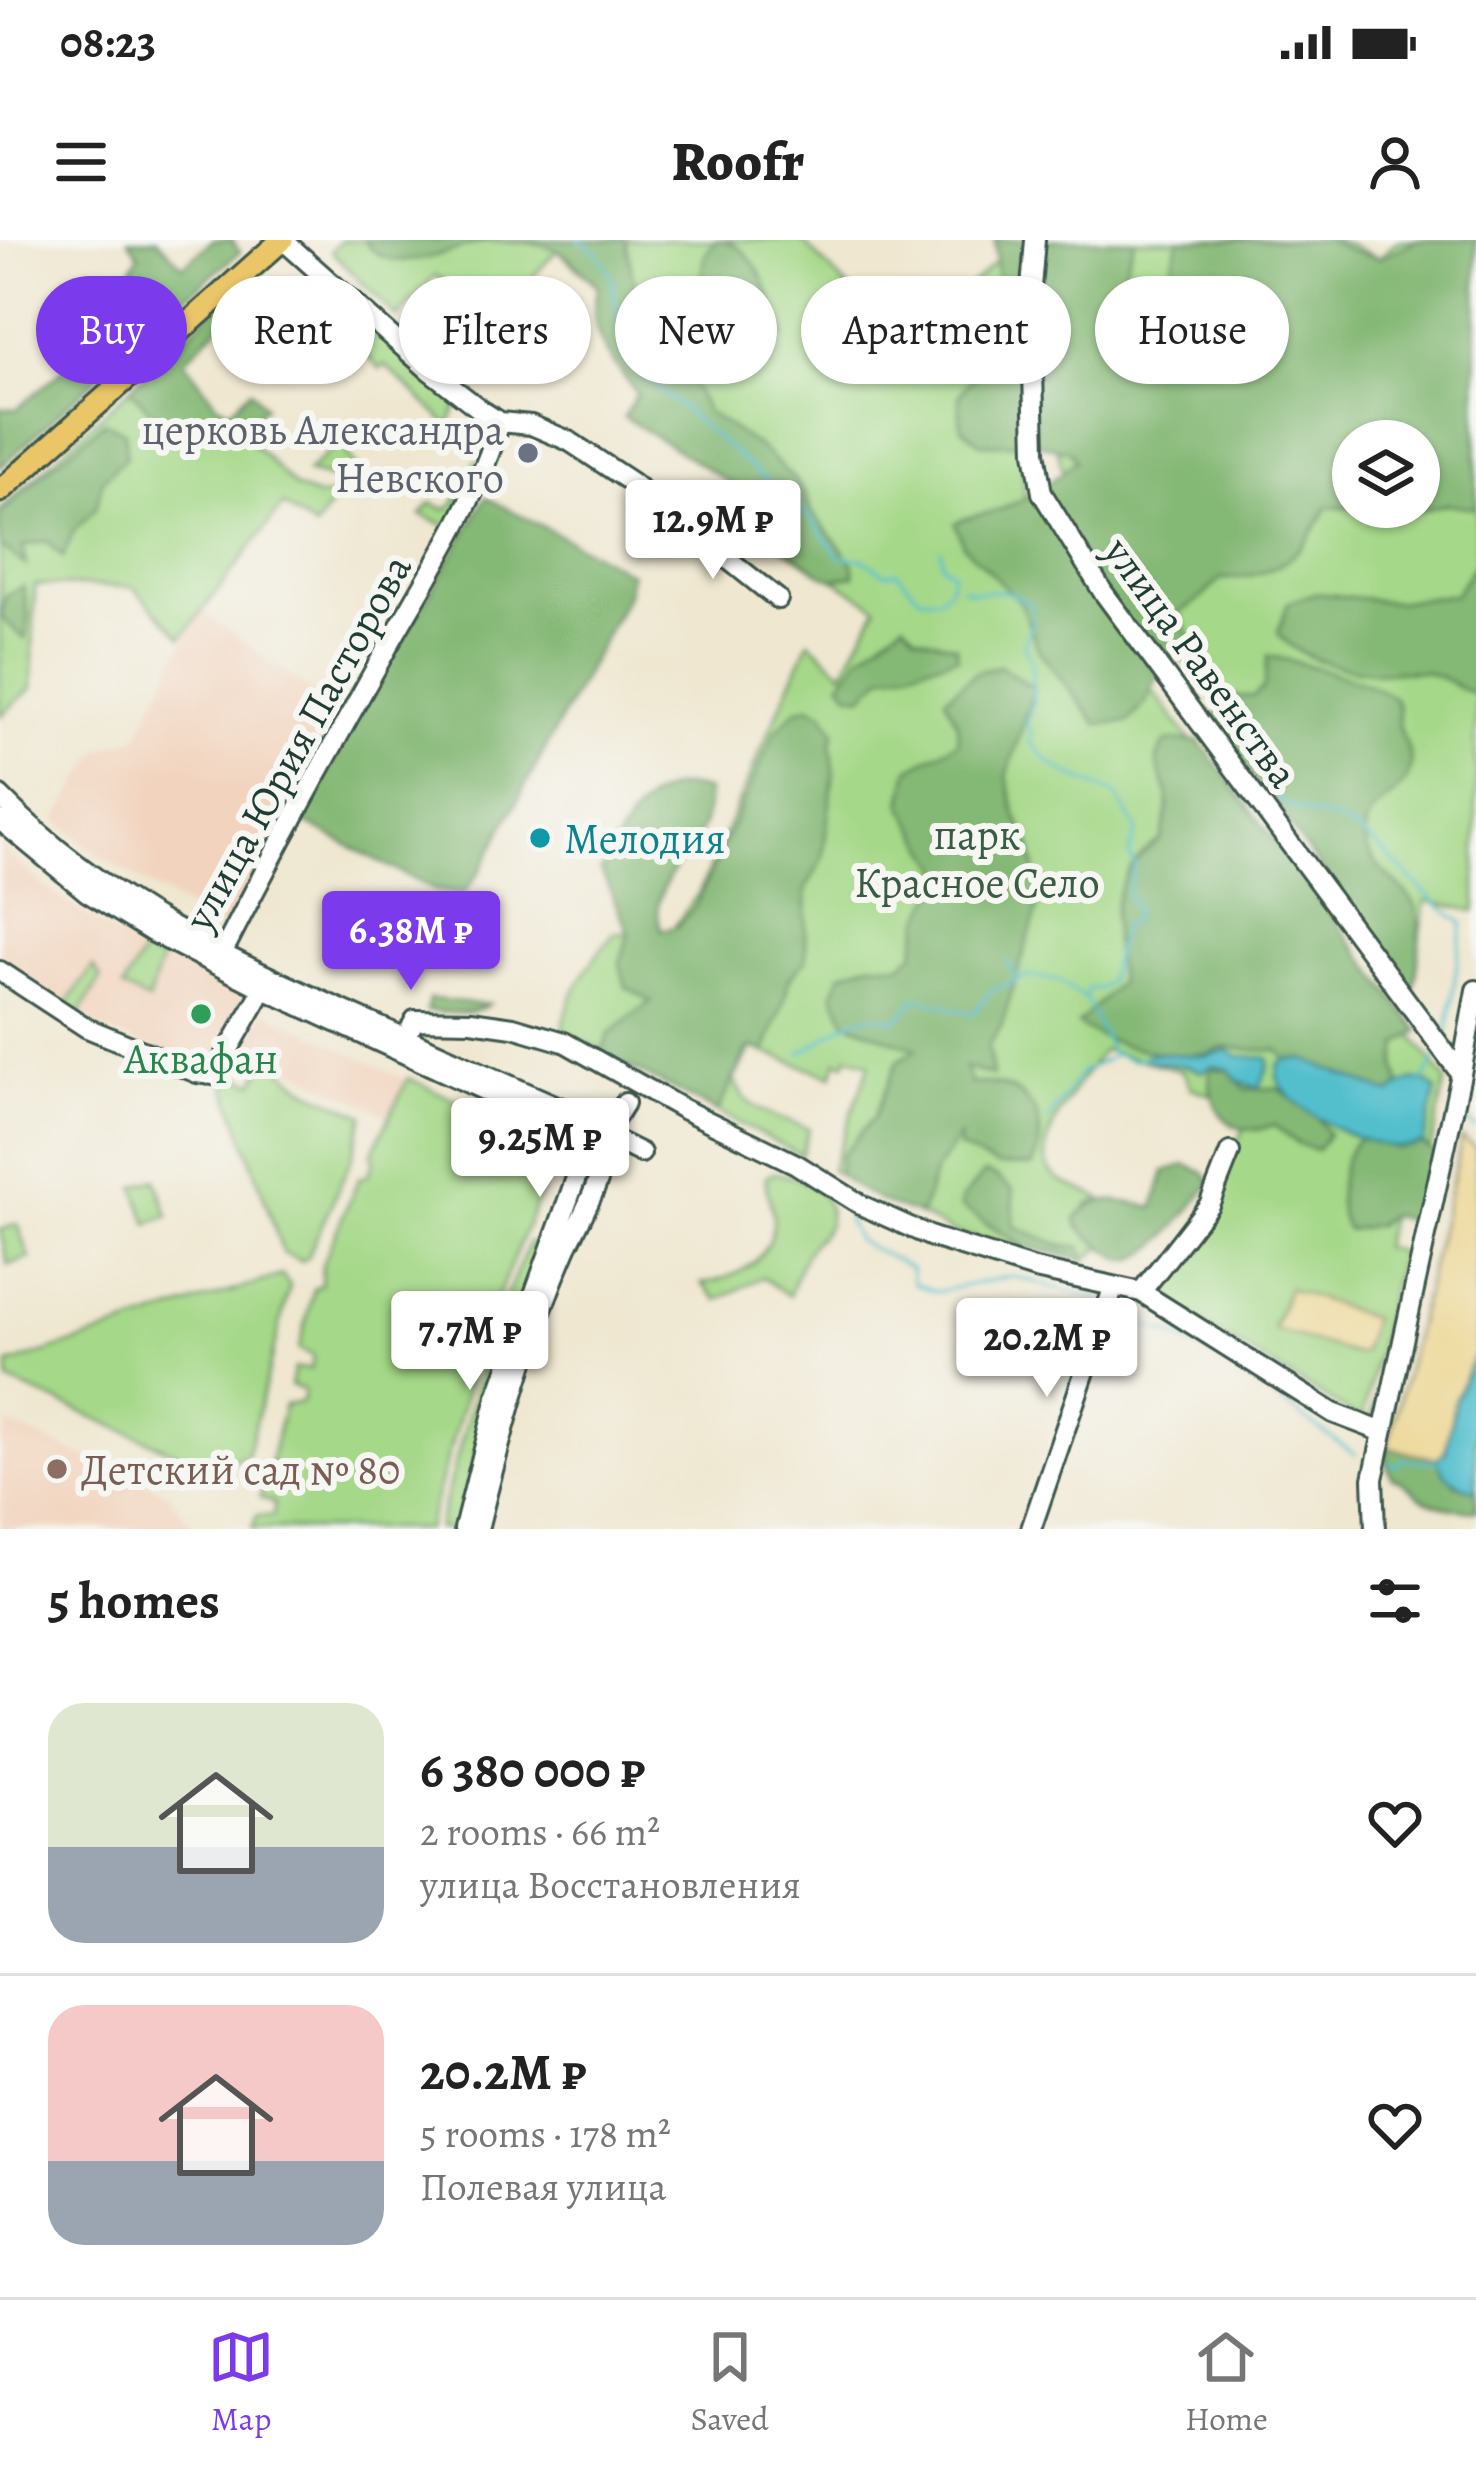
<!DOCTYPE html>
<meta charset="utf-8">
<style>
:root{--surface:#fff;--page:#f6f6f6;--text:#222;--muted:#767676;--line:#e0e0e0;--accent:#7c3aed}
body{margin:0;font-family:Alegreya,serif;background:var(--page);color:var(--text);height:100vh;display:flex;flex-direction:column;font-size:45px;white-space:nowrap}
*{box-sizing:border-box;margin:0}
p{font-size:39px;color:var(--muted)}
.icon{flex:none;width:66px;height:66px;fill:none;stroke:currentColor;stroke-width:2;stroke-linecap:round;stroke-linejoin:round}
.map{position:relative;height:1289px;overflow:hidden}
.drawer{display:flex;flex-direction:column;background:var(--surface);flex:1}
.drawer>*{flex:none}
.guide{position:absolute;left:36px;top:36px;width:1404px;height:108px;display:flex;gap:24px}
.buttons{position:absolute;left:1332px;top:180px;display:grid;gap:24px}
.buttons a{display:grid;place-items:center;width:108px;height:108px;border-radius:50%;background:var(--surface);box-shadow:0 3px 9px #0004;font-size:60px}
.price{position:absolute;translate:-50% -102px;padding:0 27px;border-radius:12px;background:#fff;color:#222;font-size:39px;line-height:78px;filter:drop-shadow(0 3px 6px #0008)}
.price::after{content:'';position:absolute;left:50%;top:72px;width:36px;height:27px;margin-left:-18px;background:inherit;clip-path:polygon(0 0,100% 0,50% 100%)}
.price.current{background:var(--accent);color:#fff}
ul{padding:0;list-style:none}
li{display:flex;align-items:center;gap:36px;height:300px;padding:0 48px}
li+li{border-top:3px solid var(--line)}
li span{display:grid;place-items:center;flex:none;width:336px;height:240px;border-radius:36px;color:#555}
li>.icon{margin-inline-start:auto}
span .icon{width:144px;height:144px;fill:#fffc;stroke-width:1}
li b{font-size:51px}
h2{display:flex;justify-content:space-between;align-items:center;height:144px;padding:0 48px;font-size:51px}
.chip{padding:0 42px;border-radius:54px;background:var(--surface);box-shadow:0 3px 9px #0004;font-size:42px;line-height:108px}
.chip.current{background:var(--accent);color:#fff}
.status{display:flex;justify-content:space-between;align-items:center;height:84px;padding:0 60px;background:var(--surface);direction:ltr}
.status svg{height:33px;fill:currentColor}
header{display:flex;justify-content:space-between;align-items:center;height:156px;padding:0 48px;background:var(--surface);font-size:54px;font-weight:800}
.tab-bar{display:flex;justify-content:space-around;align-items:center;height:168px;border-top:3px solid var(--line);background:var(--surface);font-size:33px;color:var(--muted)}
.tab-bar a{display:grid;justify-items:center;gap:6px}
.tab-bar .current{color:var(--accent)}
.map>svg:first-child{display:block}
</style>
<div class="status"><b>08:23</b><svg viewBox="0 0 49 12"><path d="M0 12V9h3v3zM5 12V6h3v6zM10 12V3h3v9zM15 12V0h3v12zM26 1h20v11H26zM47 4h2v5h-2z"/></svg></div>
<header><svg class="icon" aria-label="menu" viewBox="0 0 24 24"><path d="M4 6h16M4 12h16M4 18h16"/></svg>Roofr<svg class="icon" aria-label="person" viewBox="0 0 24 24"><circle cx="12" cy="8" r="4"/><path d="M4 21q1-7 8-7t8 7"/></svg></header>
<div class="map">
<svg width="1476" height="1289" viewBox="0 0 1476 1289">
<rect width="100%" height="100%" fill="#f6f6f2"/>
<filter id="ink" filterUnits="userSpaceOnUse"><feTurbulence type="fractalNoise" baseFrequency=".00833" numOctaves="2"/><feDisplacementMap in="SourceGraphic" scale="24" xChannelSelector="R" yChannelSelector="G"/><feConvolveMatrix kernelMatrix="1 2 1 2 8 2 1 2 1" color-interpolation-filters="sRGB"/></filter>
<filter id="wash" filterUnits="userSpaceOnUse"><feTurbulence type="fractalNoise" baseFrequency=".004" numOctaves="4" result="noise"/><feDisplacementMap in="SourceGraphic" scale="48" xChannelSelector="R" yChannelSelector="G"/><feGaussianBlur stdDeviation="2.7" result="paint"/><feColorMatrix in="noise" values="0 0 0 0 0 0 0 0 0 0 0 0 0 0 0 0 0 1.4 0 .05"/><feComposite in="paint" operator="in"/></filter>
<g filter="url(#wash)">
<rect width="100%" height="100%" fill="#efe7d0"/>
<path fill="#f2d4be" d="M200,369L342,475L223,689L100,616L56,580L100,510L137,497Z
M0,605L44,647L119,697L247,760L215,822L205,827L101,789L0,726Z
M264,771L405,839L388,875L247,807Z
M9,1184L170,1254L192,1289H0V1204Z"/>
<path fill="#a5d888" stroke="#628a5e" stroke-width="3" fill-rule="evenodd" d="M342,0H801L905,106L1017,2L1016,123L1026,282L1446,840L1430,910L1392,964L1382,1007L1400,1012L1362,1180L1164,1060L1233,908L1256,870L1191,848L1183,831L1103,810C1085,836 1027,903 1052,933C1064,947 1086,949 1101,959L1087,965L1079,987L1103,1006L1086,1020L1080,1007C1046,1006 1021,985 987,985L1025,1007L955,993L831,930L870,823L848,816L845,823L837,821L832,836L752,808L734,839C744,872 778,877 809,889L801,915L610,817L624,784L609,794L603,810L563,792C565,757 591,721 614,693H629L626,706L657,710L698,654L809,401L843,432L877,367L780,305L750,255L624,177L637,154C611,118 584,94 598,46L557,10L494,80L435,35L397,78L331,11ZM1288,1048L1356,1114L1274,1085Z
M1055,0H1337L1379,18L1398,0H1476V663L1475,671L1426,661L1415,729L1071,268L1056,203ZM1353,201H1419V267H1353Z
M379,93L460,159L449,186L385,125L380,129L359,108Z
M166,115L296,248L317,256H336L315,288L283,265L182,397L133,347L35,345L32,448L0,476V270Z
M343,200L350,209L346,214L373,249L307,232Z
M475,222L482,225L451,288L421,275L431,263L445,269L454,264Z
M144,711L161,720L148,761L123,748Z
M93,727L101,738L79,775L65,766Z
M267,818L309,851L364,875L351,920L307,1018L301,1021L283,1013L226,846L235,835L254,843Z
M408,838L559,908L556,916L484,1089L427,1289H252L257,1276H273L275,1263L260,1257L264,1242L280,1241L283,1229L270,1223L284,1165L302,1162L304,1150L290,1145L294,1129H311L313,1116L299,1109L314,1048L321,1045L322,1025L359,938L368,935L374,920L372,913Z
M773,933C795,935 831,950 829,978C829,988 819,996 813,1003C801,1017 796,1038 789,1056L762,1037L718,1060L702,1044C735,1038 768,1023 773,985C775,968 764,953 766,936Z
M156,939L169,976L148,984L135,947Z
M1421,978L1378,1178L1371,1179L1412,985Z
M18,984L30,1018L8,1025L0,990Z
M529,1003H539L529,1052L513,1095L491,1091Z
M282,1035L290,1045L247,1215L212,1228L9,1141V1124Z
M488,1104L505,1110L457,1289H437Z"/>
<path fill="#84b874" stroke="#527a54" stroke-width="3" fill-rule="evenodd" d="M128,0H157L183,26L213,0H231L240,12L165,74L0,228V168L17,169L126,76L122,46L139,15Z
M364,0H626L640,75L685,128L707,172L762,209L794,239L805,253L811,271L854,325V336L832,339L823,335L780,305L750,255L624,177L637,154C611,118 585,94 598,46C586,35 570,16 555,9C537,1 507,0 488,1C450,7 393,43 364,0Z
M718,0C757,2 774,65 784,96C761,99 745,103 730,84L735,66L732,59L708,58C700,35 698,15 718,0Z
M995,0H1135L1103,94L1123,110C1159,91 1168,36 1179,0H1328L1352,12L1379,18L1418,0H1476V268L1448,264L1413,272L1327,267C1302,317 1277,337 1221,339L1198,361L1179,373L1196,410L1189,416L1166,418L1145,464L1128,482L1097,484L1039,411L1020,362L963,305L955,283C971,274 986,275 1002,269C1030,257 1053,242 1075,221L1070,211L1040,204H982L961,187L959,156L982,123L998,54ZM1353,201H1419V267H1353Z
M245,39L248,57L184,121L216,163L230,170L251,150L265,167L239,190L211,192L157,178L130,149Z
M105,182L125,192L126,217L103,239L96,268L73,292L63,317L47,301L23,306L26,325L0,306V275L41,235Z
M486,257L631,333L627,355L479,633L463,654L434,650L302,581L359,473Z
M1476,322V454C1459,450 1448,439 1432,434C1413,428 1394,434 1374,432C1341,429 1299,419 1278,393L1288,363L1315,353L1395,362L1454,355Z
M23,346L29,377L25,399L1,377L5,357Z
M904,382L916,395L956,406L958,417L883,436L862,456L849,453L841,442L860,416Z
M1268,416C1289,419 1388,446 1396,461C1400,469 1397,479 1400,488C1406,507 1417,520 1406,540C1390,566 1357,566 1367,607C1373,628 1402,645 1414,663C1424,678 1418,735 1412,753L1212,480L1228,457L1254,456L1264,447Z
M1000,426L1034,448L1007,536L1016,576L1031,605L1040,661L1001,787L988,806L993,836L965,827L971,844C1025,838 1054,876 1033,926L996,925L959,908V897L934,933L922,972C901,975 855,949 838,934L841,916L874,877L898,821L916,809L846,782L833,753L841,734L870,723L900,725L915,713C917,684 926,661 947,640L902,565L909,529L958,502L957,483L945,458L976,432Z
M810,466L823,472L835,492L831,504L834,530L823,618L806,649V721C782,744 792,736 783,764C777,781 770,794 766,812L751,807L746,812L718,871L610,817L603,810L609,794L651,761L626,747L620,723L629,693L601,630C625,586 649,531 708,551C707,563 707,577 702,588C686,619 645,652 662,690L676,687L695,667L775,492L796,470Z
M1167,501H1199L1419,791L1399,804L1396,826L1400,844L1391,854L1303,819H1286L1278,810C1261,812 1234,806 1222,808C1216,809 1211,814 1204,814C1166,818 1108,806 1078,784L1119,742C1111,683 1105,637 1161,599C1165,583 1171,564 1166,548C1159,526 1149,523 1167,501Z
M429,759C448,759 476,766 488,764C473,777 446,772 427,771Z
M1210,829L1228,830L1246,849L1278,848L1316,876L1328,894L1317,910L1298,904L1273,885C1231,901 1207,870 1210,829Z
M1361,897L1397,908L1423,904L1435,913L1416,982L1389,975L1376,985L1347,990C1332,965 1338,916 1361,897Z
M1185,925L1205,933L1211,943C1196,962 1153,1021 1127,1020C1119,1020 1109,1010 1102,1006C1091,997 1080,992 1076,979C1097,951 1123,962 1154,967L1165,931Z
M984,933L995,936L1013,950L1014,986L1061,1006L1080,1007L1086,1020L1025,1007L961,967L962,959Z
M1388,1208L1437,1219L1455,1244L1476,1251V1271C1457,1269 1432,1267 1417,1254C1407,1246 1405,1241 1392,1237L1386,1223Z"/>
<path fill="#eeda9e" stroke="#868c69" stroke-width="3" d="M1462,898L1476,907V1112L1455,1158L1446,1211L1437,1219L1388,1208Z
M1288,1048L1372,1078L1363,1112L1356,1114L1274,1090Z"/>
<path fill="#53bfcd" stroke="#397e80" stroke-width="3" d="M1227,810L1238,816L1268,818L1269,825L1259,848L1238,841L1229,829L1213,826L1202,832L1187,826L1149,821L1145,817L1150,813L1206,816Z
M1286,819H1303L1391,854C1404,841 1421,833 1436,850L1423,904C1413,905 1402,908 1394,907C1357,902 1293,873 1277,838L1279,824Z
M1476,1112V1251C1457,1244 1444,1239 1437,1219L1446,1211L1455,1158Z"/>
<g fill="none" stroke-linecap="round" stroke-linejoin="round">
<path stroke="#53bfcd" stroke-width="3" d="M579,0C631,26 606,81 630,124L810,278L839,316L864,320L885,333L897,332L920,357L938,358L950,346L953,333L942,324L941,310
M962,348C991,359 999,339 1031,366L1033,379L1024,404L1032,424L1033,461L1026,485L1032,492L1029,501L1049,522L1068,534L1116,554L1137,590L1129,614L1135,626L1127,651C1131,665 1138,665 1132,682L1123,685L1108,742L1098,749L1089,748L1085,757L1111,813L1133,820L1150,818
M1187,422L1233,474L1275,532L1279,560C1302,576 1334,574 1357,591C1396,617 1423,657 1463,683L1446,800
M1007,721L1017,739
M800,813C832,797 858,764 896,781L916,758L973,774L991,751L1027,736L1058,740L1083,757
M1423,841L1436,818
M1462,879L1476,887
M1048,880L1082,832L1113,816
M847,979L858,1001L911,1028L913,1043L936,1052L1011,1036L1100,1059
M1117,1066L1127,1083C1198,1089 1295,1176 1356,1214
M1377,1178L1419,981
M1389,1224L1396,1226L1403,1219L1438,1222"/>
</g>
</g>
<g filter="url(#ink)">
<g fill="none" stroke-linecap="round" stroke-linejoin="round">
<defs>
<path id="minor" d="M283,0L429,130L481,170L500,182L531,185L569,201L631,242L778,359
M1035,0L1031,48L1035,212L1042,253L1103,352L1461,834
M0,556C109,668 236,723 376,785C449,817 521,852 595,882L605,895L641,913
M0,580L87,652L152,692L264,749L590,899L605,895
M217,724C270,618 328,514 386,410C427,337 476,263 500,182
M0,731L87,788L197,833L214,835L268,741
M399,810L415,780L471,781L513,787L564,802L683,869L796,924L863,966L932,997L1035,1029L1141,1052L1333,1173L1383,1192
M605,895L625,863
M1141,1052L1209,965L1230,912
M464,1289L497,1157L590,899
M478,1289C502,1193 527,1098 567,1007C580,979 612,925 605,895
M1031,1289L1113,1049
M1375,1289L1373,1239L1461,834L1476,750"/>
<path id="major" d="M0,251L282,0"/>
</defs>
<use href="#minor" stroke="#3e564b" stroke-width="24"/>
<use href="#major" stroke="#3e564b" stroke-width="27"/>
<use href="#minor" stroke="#fff" stroke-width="18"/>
<use href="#major" stroke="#eac669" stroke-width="21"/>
</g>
</g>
<circle fill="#6b7280" stroke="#f6f6f2" stroke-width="4.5" cx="528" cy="213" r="12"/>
<circle fill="#0f9aa8" stroke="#f6f6f2" stroke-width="4.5" cx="540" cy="598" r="12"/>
<circle fill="#2e9e5b" stroke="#f6f6f2" stroke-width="4.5" cx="201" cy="774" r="12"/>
<circle fill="#8d6e63" stroke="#f6f6f2" stroke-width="4.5" cx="57" cy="1229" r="12"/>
<g text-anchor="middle" stroke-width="12" stroke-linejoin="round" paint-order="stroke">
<g font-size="42" fill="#5b616d" stroke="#f6f6f2" text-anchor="end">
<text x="504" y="204">церковь Александра<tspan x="504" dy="48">Невского</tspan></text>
</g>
<g font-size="42" fill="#1f3d34" stroke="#f6f6f2">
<text transform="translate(1202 422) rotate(54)" y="15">улица Равенства</text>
<text transform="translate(297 502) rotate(-61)" y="15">улица Юрия Пасторова</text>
</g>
<g font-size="42" fill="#3a5c45" stroke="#f6f6f2">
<text x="977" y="609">парк<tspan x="977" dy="48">Красное Село</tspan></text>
</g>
<g font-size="42" fill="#0d838f" stroke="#f6f6f2" text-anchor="start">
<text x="564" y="613">Мелодия</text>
</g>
<g font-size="42" fill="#27864d" stroke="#f6f6f2">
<text x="201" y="833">Аквафан</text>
</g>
<g font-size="42" fill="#785e54" stroke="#f6f6f2" text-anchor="start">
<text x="81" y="1244">Детский сад № 80</text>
</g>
</g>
</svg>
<div class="buttons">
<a><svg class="icon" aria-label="layers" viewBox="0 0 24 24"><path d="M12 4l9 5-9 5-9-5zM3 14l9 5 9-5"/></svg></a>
</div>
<b class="price" style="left:713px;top:342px">12.9M ₽</b>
<b class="price current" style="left:411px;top:753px">6.38M ₽</b>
<b class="price" style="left:540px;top:960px">9.25M ₽</b>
<b class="price" style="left:470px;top:1153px">7.7M ₽</b>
<b class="price" style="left:1047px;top:1160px">20.2M ₽</b>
<div class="guide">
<a class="chip current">Buy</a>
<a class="chip">Rent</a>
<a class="chip">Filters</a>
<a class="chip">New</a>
<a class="chip">Apartment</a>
<a class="chip">House</a>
</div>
</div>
<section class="drawer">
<h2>5 homes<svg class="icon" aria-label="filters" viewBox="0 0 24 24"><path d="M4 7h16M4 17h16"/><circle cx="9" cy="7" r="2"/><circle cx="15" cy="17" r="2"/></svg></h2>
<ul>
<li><span style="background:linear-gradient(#dfe7d0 60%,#9aa5b1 0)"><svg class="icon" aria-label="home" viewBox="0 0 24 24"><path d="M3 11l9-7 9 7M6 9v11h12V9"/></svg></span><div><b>6 380 000 ₽</b><p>2 rooms · 66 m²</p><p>улица Восстановления</p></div><svg class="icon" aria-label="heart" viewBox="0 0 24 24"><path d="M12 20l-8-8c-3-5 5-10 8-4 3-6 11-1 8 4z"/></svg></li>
<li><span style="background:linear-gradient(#f6c9c9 65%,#9aa5b1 0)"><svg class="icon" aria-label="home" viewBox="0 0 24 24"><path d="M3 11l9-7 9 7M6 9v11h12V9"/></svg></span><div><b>20.2M ₽</b><p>5 rooms · 178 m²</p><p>Полевая улица</p></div><svg class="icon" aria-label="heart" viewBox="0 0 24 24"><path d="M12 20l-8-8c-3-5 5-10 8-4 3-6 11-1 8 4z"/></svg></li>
</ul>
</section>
<nav class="tab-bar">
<a class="current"><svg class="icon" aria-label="map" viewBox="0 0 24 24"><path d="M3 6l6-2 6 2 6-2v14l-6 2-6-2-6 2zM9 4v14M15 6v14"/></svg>Map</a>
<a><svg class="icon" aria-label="saved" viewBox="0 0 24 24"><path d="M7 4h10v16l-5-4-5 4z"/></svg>Saved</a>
<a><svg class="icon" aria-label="home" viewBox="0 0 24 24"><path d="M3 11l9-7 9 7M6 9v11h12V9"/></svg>Home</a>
</nav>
